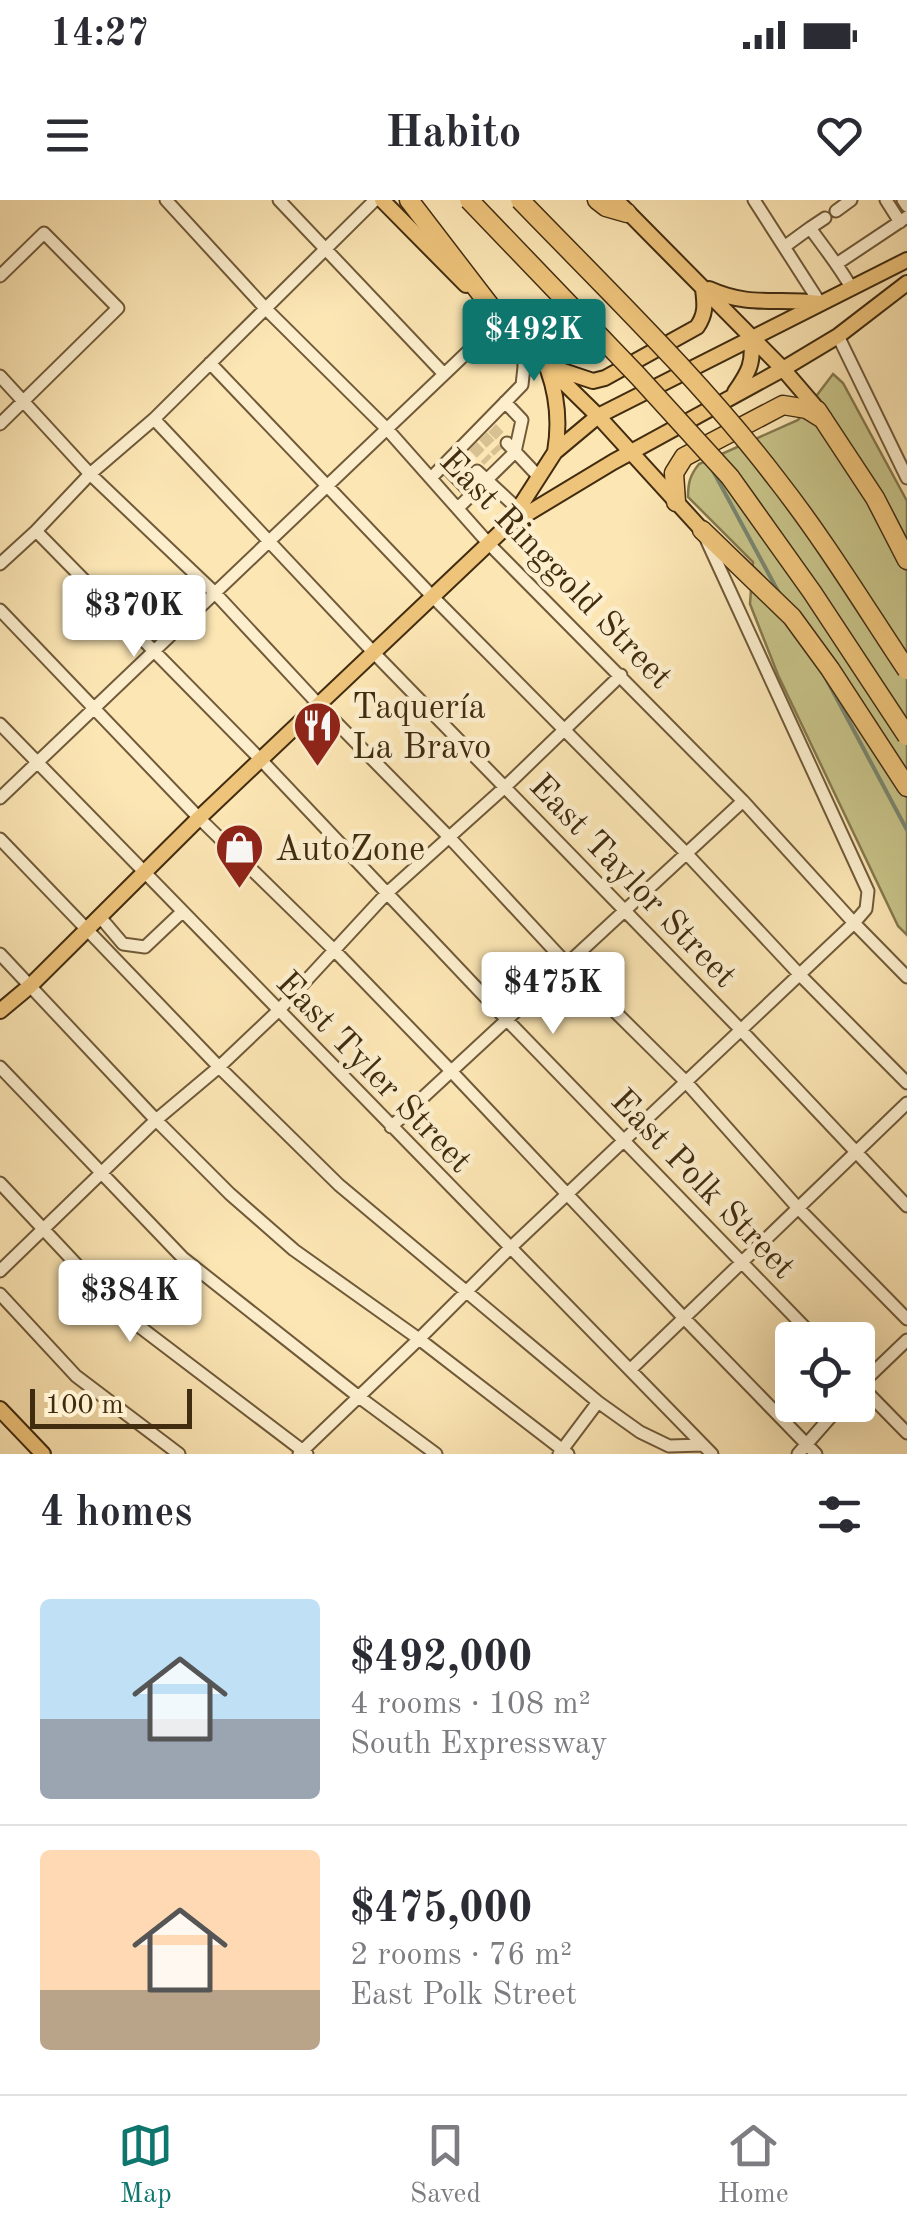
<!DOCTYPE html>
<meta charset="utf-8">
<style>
:root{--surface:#fff;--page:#f2f2f3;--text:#2b2b33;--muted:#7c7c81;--line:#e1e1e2;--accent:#0f766e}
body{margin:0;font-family:"Old Standard TT",serif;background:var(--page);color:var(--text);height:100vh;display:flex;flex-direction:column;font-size:38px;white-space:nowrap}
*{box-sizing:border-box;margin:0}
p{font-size:32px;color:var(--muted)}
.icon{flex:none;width:55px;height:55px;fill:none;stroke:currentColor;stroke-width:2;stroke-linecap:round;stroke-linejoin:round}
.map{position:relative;height:1254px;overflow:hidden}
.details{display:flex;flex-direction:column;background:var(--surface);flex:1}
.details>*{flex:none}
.buttons{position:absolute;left:775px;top:1122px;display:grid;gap:20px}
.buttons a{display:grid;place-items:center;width:100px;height:100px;border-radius:10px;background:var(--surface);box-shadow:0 10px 40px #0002;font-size:50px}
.scale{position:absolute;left:30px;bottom:25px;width:162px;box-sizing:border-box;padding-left:10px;border:5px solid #412c10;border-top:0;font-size:28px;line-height:35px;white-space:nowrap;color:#412c10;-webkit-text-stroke:8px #fdefce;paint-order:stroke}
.price{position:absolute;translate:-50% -85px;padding:0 22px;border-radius:10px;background:#fff;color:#222;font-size:32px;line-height:65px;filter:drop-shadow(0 2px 5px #0008)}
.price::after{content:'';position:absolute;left:50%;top:60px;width:30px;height:22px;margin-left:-15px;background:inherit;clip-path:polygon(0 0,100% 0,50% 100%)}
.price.current{background:var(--accent);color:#fff}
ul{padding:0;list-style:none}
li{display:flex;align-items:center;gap:30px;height:250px;padding:0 40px}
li+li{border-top:2px solid var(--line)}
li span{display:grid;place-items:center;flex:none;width:280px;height:200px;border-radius:10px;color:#555}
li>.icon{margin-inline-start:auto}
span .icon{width:120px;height:120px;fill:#fffc;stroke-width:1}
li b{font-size:42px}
h2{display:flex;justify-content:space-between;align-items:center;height:120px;padding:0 40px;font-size:42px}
.status{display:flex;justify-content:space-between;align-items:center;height:70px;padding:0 50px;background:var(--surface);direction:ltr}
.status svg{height:28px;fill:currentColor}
header{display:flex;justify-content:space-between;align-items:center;height:130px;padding:0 40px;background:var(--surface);font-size:45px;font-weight:800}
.tabs{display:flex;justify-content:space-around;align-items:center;height:140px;border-top:2px solid var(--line);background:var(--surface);font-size:28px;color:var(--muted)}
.tabs a{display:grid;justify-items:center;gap:5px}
.tabs .current{color:var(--accent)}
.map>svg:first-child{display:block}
</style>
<div class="status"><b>14:27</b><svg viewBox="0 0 49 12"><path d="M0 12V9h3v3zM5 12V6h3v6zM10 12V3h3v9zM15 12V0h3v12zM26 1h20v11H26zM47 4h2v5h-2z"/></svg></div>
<header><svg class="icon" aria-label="menu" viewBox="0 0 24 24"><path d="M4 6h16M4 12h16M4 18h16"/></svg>Habito<svg class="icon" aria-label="heart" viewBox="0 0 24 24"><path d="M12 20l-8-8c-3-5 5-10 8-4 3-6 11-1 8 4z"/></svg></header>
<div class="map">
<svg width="907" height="1254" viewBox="0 0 907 1254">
<rect width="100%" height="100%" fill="#fce6b4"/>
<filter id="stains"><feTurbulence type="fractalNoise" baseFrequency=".002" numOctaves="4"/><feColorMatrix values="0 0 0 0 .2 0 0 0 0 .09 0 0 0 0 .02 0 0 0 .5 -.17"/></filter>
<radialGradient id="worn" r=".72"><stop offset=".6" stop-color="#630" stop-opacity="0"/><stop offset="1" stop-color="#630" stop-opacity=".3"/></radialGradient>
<path fill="#c7c388" stroke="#84784c" stroke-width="2.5" d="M833,174L843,183L907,301V735L898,726L778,475L750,404L753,362L688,297C688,283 690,275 699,264L798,220Z"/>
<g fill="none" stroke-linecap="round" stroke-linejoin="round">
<path stroke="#79856e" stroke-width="4" d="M712,269L779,393
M822,471L907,630"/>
<path stroke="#d7c193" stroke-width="11" stroke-dasharray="11 5.5" stroke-linecap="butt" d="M492,228L507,243
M483,236L498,252
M473,246L488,261
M462,257L477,271"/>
<defs>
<path id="minor" d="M166,0L265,108L387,229L489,344L743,601L854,723L907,777
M279,0L444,174
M754,0L820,103
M886,0L900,22
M903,0L907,6
M836,11L851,0
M810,28L825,18
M784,47L810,28C825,49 840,67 852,89
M838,63L907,17
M0,76L44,33L118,108L0,224
M838,136L907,278
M210,163L432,396L686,653L799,774L907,883
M0,176L90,274L215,393L319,505L449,637L566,763L686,882L798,1008L907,1119
M154,219L374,453L740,829L907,1006
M507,243L538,276
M444,265L472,294
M477,271L518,309
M431,278L522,185L524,167L523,142
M458,308L515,252L522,220L505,202
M36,331L262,561L506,819L817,1140
M0,364L36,331L90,274L154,219L375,0
M0,410L199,618L334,750L451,871L684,1118L816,1254
M0,524L712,1254
M0,598L501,120
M0,639L219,867L339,985L598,1202L640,1232L669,1246L703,1245
M100,717L123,744L145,747L182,712
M0,754L156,920L230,994L294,1050L419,1139L568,1254
M0,867L183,1058L359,1197L436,1254
M391,927L743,601
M0,983L108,1098L136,1124L307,1254
M0,1071L156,920L219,867L278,811L387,693L505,587L621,475
M0,1094L76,1176L179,1254
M630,1170L907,903
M858,1183L907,1233
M858,1187L907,1140
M299,1254L419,1139L509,1049L854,723L866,709L868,691L707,341
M559,1254L598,1202
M798,1254L841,1205"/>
<path id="major" d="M382,0L466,85
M616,0L783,169L814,205
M709,89C751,108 777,97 820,103
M495,115L598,216L702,330
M551,167L593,181L605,178L697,127C706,114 705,105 703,89
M548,170C558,198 560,223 555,252
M735,192C749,172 754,163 751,138
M510,322L555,252L598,216L907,60
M0,811L30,786L199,618L507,326L613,262L783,169L838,136L907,83
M0,1209L43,1254"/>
<path id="highway" d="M409,0L501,120
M597,0L606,7L627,13
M817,210L875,298L907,360
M676,302L674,273L684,257L783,205L807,209L823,219
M702,330L792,417L830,469L907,587"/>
</defs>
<use href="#minor" stroke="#705a39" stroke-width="15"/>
<use href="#major" stroke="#412c10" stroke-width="18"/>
<use href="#highway" stroke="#412c10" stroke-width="21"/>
<use href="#minor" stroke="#fdefce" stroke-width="11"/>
<use href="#major" stroke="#eec37a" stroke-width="14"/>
<use href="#highway" stroke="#eec37a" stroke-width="18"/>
<defs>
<path id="highway-bridge" d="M469,0L638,176L730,277L812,392L907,536
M520,0C608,91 701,180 778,281C825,341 865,407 907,470"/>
</defs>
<use href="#highway-bridge" stroke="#412c10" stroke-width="21" stroke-linecap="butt"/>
<use href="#highway-bridge" stroke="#eec37a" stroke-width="18"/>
</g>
<defs>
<symbol id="restaurant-pin" viewBox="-11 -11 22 30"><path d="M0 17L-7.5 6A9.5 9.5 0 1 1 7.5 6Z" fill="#8f2418" stroke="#fdefce"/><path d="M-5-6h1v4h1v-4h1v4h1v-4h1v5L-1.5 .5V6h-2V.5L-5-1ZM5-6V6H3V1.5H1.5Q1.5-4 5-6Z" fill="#fff"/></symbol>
<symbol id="shop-pin" viewBox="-11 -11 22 30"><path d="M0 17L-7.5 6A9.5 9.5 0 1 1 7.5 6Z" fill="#8f2418" stroke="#fdefce"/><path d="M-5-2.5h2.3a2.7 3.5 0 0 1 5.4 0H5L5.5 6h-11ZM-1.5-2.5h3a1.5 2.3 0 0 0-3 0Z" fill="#fff"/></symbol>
</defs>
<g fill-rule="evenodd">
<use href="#restaurant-pin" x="290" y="498" width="55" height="75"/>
<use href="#shop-pin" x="212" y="620" width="55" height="75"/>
</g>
<g text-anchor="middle" stroke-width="9" stroke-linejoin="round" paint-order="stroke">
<g font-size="35" fill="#412c10" stroke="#fdefce">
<text transform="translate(557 368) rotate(46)" y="12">East Ringgold Street</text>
<text transform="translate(634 680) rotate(46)" y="12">East Taylor Street</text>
<text transform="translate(375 871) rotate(46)" y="12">East Tyler Street</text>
<text transform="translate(704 983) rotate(46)" y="12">East Polk Street</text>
</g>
<g font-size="35" fill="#412c10" stroke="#fdefce" text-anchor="start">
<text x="352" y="518">Taquería<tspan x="352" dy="40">La Bravo</tspan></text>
<text x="275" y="660">AutoZone</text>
</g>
</g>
<rect width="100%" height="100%" filter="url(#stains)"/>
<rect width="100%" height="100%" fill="url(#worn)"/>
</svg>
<div class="buttons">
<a><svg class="icon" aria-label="locate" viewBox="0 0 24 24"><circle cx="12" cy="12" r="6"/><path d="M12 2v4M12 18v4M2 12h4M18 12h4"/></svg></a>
</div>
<div class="scale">100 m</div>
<b class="price current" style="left:534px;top:184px">$492K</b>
<b class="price" style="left:134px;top:460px">$370K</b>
<b class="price" style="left:553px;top:837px">$475K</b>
<b class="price" style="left:130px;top:1145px">$384K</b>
</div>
<section class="details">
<h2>4 homes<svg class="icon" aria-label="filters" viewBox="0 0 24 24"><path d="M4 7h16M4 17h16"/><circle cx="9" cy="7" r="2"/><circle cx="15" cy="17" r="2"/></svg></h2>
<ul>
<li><span style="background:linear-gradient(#bfe0f5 60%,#9aa5b1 0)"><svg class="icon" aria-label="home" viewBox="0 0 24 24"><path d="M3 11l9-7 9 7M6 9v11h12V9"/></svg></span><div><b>$492,000</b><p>4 rooms · 108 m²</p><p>South Expressway</p></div></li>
<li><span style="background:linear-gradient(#ffd9b3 70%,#b9a48a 0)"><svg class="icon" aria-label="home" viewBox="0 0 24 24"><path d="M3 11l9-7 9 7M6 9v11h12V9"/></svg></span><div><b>$475,000</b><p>2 rooms · 76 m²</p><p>East Polk Street</p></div></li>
</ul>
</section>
<nav class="tabs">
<a class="current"><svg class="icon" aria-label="map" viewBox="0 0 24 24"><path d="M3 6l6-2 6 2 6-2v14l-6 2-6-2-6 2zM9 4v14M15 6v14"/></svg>Map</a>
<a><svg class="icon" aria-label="saved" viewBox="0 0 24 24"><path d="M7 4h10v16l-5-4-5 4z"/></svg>Saved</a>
<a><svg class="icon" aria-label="home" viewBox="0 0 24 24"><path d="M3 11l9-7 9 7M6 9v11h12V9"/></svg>Home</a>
</nav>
